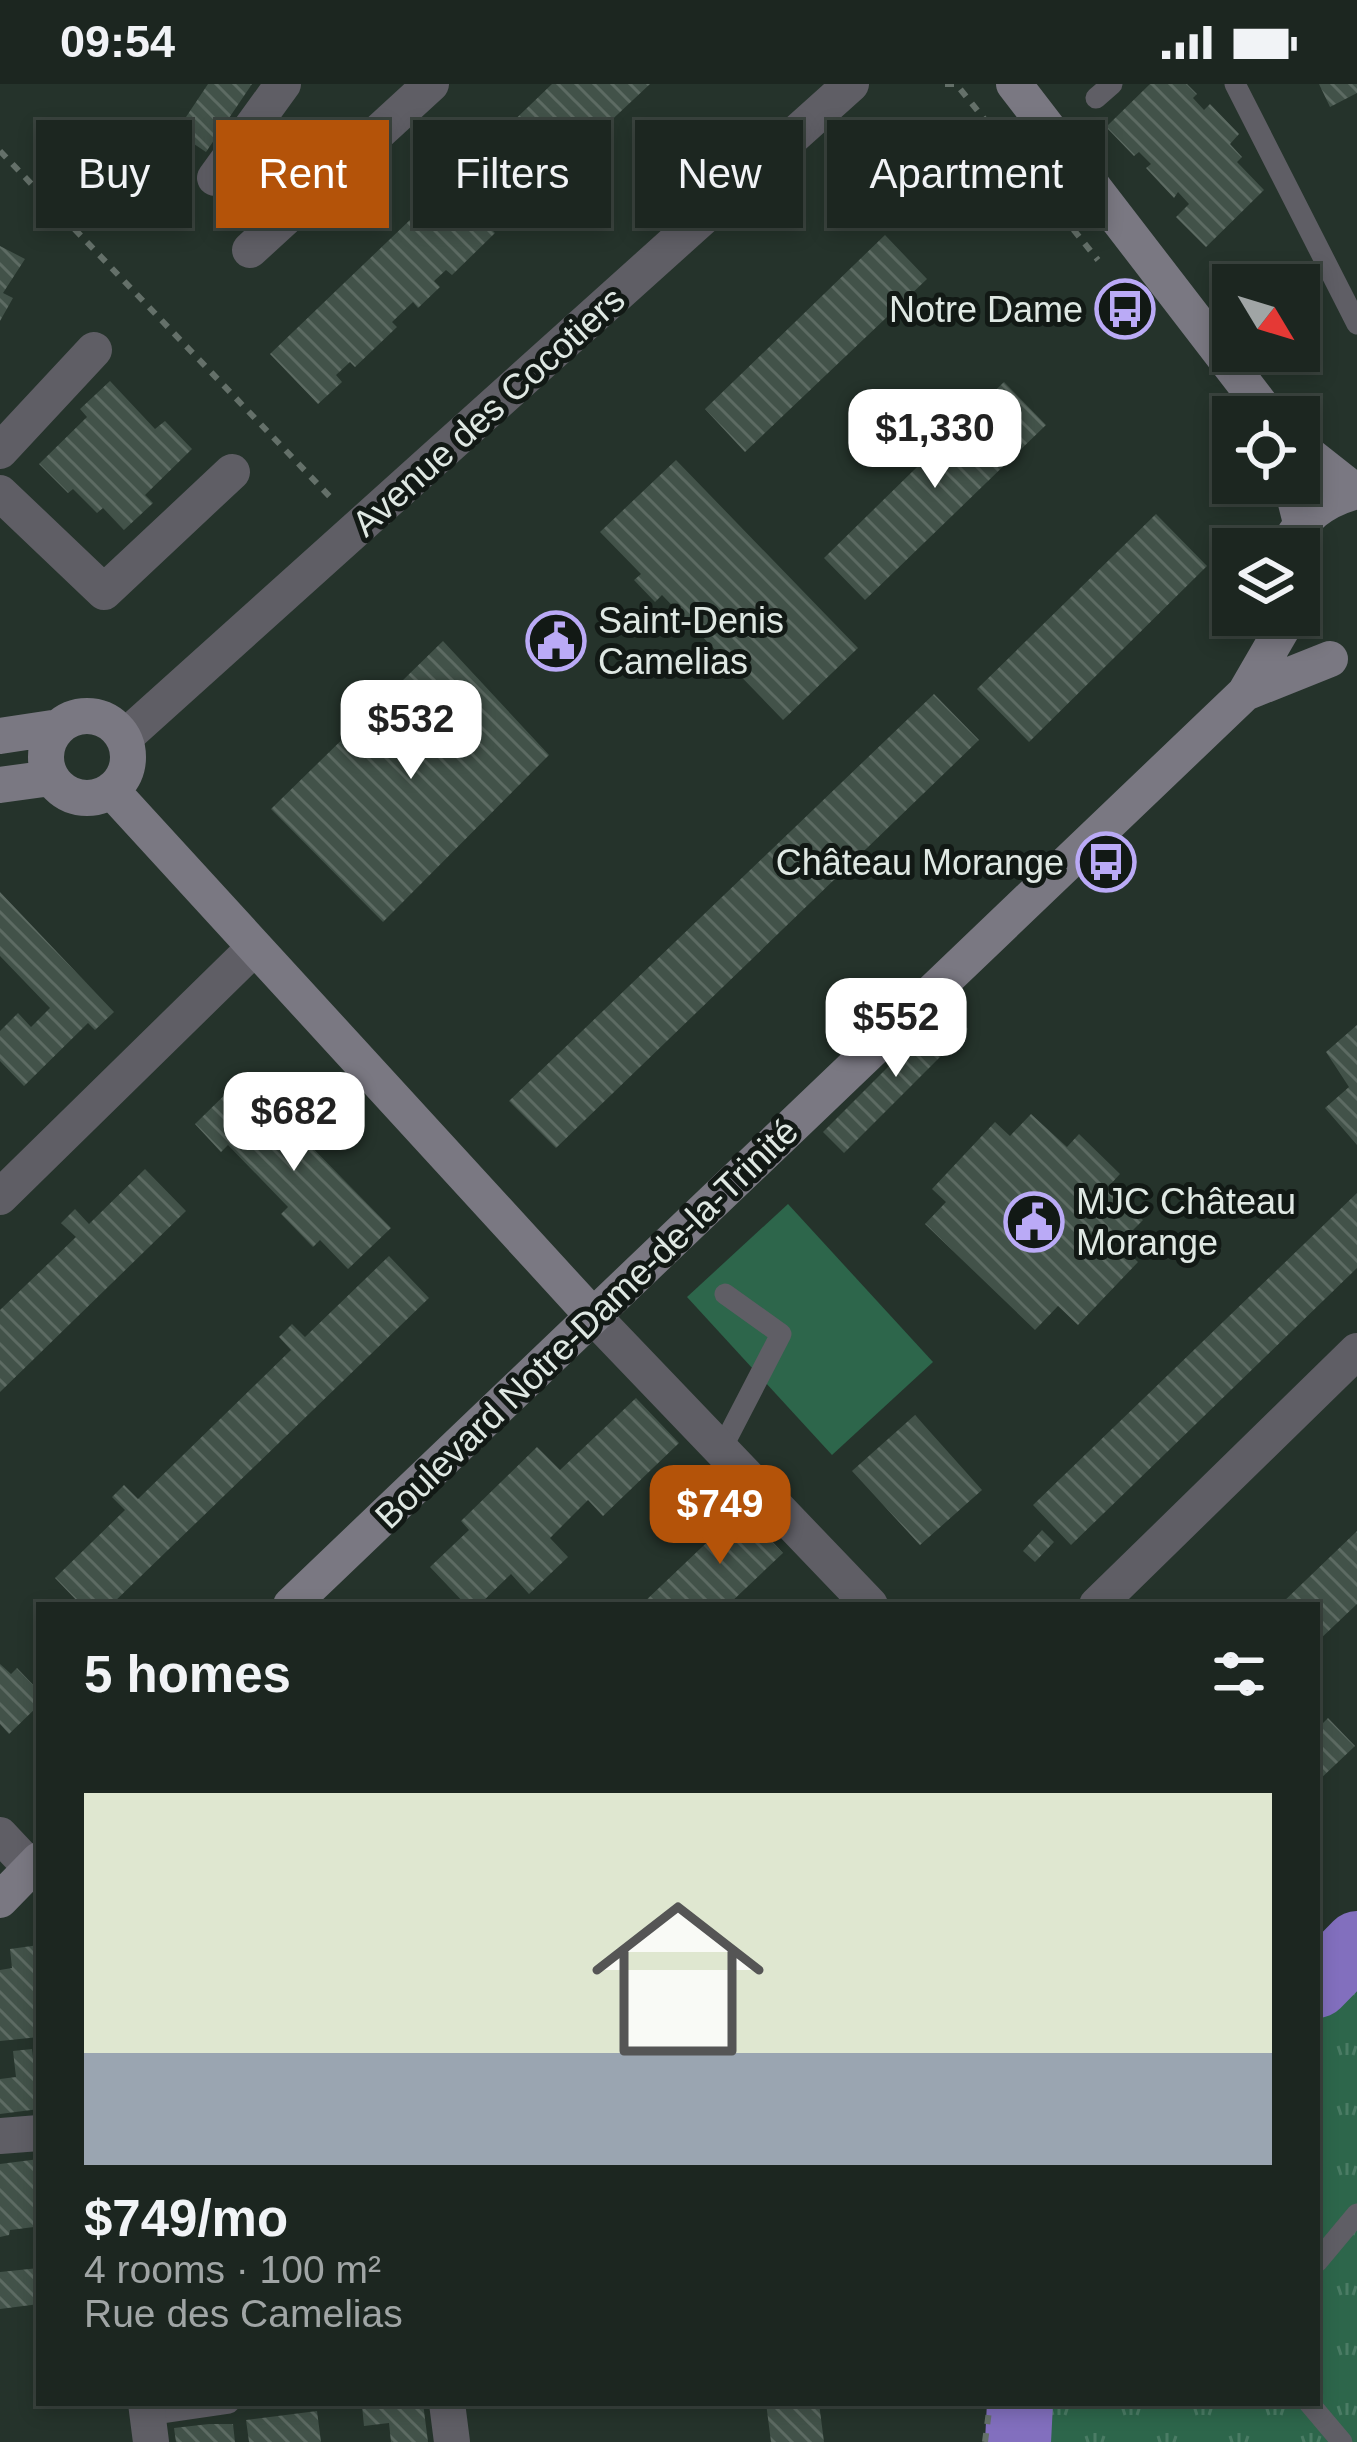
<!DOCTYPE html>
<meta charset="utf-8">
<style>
:root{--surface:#1c2620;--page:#29322d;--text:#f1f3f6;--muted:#a0a5a5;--line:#3a433e;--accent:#b45309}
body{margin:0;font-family:Arial,sans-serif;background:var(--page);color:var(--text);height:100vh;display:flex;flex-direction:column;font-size:45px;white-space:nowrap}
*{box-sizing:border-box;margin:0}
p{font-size:39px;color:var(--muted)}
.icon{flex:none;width:66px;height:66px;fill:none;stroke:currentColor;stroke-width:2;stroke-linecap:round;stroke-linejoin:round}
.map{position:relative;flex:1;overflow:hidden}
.side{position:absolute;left:36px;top:1518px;width:1284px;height:804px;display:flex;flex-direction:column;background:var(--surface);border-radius:0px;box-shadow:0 6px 18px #0003,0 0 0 3px var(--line)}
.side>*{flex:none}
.hud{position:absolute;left:36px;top:36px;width:1287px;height:108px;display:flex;gap:24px}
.needle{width:78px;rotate:128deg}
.controls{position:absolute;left:1212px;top:180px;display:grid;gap:24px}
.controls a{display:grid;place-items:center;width:108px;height:108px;border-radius:0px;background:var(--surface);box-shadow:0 6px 18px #0003,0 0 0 3px var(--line);font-size:60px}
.price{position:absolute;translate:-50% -102px;padding:0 27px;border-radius:24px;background:#fff;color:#222;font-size:39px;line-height:78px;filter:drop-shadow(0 3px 6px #0008)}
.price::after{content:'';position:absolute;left:50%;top:72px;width:36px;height:27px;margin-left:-18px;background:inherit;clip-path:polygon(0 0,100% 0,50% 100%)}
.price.selected{background:var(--accent);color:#fff}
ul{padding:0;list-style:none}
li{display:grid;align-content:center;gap:24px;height:636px;padding:0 48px}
li span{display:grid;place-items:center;height:372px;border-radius:0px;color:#555}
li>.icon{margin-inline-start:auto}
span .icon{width:216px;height:216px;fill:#fffc;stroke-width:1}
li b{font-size:51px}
h2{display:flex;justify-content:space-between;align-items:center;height:144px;padding:0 48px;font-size:51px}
.pill{padding:0 42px;border-radius:0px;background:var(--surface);box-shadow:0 6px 18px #0003,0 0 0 3px var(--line);font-size:42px;line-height:108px}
.pill.selected{background:var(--accent);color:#fff}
.status{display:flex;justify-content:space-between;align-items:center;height:84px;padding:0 60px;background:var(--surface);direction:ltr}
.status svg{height:33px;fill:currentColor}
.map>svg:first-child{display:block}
</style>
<div class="status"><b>09:54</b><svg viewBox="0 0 49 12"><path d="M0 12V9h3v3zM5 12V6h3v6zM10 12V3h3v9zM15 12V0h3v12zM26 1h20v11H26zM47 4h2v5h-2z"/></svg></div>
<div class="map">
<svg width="1357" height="2358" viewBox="0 0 1357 2358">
<defs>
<pattern id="grass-tufts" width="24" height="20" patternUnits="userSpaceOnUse" patternTransform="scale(3)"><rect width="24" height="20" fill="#2d664b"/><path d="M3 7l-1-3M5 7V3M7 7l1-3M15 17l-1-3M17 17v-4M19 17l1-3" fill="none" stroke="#4b7c65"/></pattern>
<pattern id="building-back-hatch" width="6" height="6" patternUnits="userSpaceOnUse" patternTransform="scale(3)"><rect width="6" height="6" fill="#425249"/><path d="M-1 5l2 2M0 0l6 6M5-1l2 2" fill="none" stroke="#5d6b63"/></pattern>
</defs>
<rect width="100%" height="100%" fill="#25332b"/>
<path fill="url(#grass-tufts)" d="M1357,1860V2358H1018L1020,2319H1317V1901Z"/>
<path fill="#2d664b" d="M788,1120L933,1278L832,1371L687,1213Z"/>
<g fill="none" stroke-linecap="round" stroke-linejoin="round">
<path stroke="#826fbe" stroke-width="66" d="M1317,1901L1357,1860
M1018,2358L1020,2319"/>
</g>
<path fill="url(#building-back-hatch)" d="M208,0H252L206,68L176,48Z
M552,0H650L602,45L599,41L587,52L591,56L548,97L543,92L523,112L528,118L507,138L502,133L490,144L495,149L452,191L446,186L434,197L440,203L418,224L413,218L392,238L397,243L355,283L350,278L336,291L342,298L318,320L270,270Z
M1150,0H1187L1197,10L1193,14L1204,26L1210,20L1239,50L1230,60L1242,73L1237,78L1264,106L1206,163L1176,133L1189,120L1178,108L1174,114L1146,84L1151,80L1139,68L1134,72L1106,43Z
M1319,0H1357V9L1330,23Z
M885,151L927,195L745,368L705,325Z
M0,162L25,175L3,209L13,214L0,237Z
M110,297L155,345L165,337L192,365L145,411L153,419L124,446L103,424L97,429L73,405L68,409L39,380L87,333L80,325Z
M1004,298L1046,341L865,516L824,474Z
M676,376L858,564L783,636L662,511L655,518L634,496L641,490L600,448Z
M1156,430L1207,482L1029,658L977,605Z
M443,557L549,671L383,838L271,725Z
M934,610L979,656L556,1064L509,1017Z
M0,808L114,928L95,946L88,939L24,1002L0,977V947L18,929L31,943L50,924L0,872Z
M947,924L968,945L844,1069L823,1048Z
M1357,941V1061L1325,1024L1349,1003L1326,968Z
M243,993L391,1144L348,1185L320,1156L313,1163L281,1130L288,1123L228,1061L221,1068L195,1040Z
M1031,1030L1067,1063L1079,1050L1120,1090L1108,1103L1143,1136L1119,1160L1138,1178L1078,1241L1058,1222L1035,1246L925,1140L946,1118L932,1105L995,1038L1010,1052Z
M145,1085L186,1127L0,1308V1226L76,1153L61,1139L75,1125L89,1140Z
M1357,1109V1184L1071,1461L1033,1421Z
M389,1172L429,1214L111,1521H81L55,1494L125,1426L112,1413L124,1401L138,1415L291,1266L279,1253L292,1240L305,1253Z
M636,1314L679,1359L603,1432L588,1416L550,1454L568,1473L529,1510L511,1490L479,1521H466L430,1483L469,1446L461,1437L537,1363L560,1386Z
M915,1331L982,1406L920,1461L852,1387Z
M742,1425L783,1469L728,1521H641Z
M1042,1446L1054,1458L1035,1478L1023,1467Z
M1357,1447V1520L1317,1558V1521H1280Z
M0,1580L11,1590L17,1584L39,1607V1621L9,1650L0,1640Z
M1328,1634L1355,1662L1317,1698V1645Z
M39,1861V1953L0,1957V1886L12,1884L10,1865Z
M32,1965L35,1989H39V2025L0,2030V1995L16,1993L13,1967Z
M39,2075V2135L33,2136L34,2143L10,2146L9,2151L0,2153V2080Z
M39,2184V2220L0,2225V2188Z
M382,2319H423L428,2358H391L389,2339L364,2342L362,2322Z
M766,2319H819L824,2358H771Z
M317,2327L321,2358H249L246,2336Z
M209,2340H233L235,2358H176L174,2344Z"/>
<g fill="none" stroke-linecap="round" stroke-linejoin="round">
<path stroke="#647069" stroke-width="6" stroke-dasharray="9 9" stroke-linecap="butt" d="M945,0H956L1098,176
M0,67L333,416
M985,2358L990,2319"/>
<path stroke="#5f5e65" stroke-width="21" d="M1235,0L1357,240
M1096,14L1112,0
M721,1366L781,1250L725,1210
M1317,2178L1357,2130
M1309,2319L1342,2358
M147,2331L229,2319"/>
<path stroke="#5f5e65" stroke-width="36" d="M215,94L283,0
M250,166L431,0
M0,367L94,266
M0,409L104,508L232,388
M124,654L851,0
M0,1113L254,864
M593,1232L870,1521
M1097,1521L1357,1267
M0,1751L31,1784
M0,2052L39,2049
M146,2319L151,2358
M447,2319L452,2358"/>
<path stroke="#7a7882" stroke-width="36" d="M1014,0L1270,333
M1299,363L1355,407
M1291,399L1301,439
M1287,465C1301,433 1323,416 1357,407
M1245,609L1330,575
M46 673a41 41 0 1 1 82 0a41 41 0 1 1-82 0Z
M0,652L59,643
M0,701L51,694
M111,706L593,1232
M291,1521L1245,609L1289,533
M0,1816L39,1776"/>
</g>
<defs>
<symbol id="bus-ring" viewBox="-11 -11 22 22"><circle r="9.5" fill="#121915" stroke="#baaaf6" stroke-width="1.5"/><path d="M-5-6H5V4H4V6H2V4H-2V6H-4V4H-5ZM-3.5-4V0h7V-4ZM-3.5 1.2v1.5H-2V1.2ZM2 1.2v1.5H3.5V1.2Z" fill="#baaaf6"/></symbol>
<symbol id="civic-ring" viewBox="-11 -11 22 22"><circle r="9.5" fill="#121915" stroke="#baaaf6" stroke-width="1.5"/><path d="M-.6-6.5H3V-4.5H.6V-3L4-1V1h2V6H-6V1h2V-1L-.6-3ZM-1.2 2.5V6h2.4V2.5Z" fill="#baaaf6"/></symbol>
</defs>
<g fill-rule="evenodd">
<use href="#bus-ring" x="1092" y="192" width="66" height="66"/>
<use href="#civic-ring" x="523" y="524" width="66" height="66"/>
<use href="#bus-ring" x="1073" y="745" width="66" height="66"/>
<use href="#civic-ring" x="1001" y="1105" width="66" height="66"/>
</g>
<g text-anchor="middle" stroke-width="10" stroke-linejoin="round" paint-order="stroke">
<g font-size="36" fill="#dfe8e3" stroke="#121915" text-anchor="end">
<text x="1083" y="238">Notre Dame</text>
<text x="598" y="549" text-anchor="start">Saint-Denis<tspan x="598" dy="41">Camelias</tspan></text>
<text x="1064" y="791">Château Morange</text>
<text x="1076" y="1130" text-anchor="start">MJC Château<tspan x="1076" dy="41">Morange</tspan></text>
</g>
<g font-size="36" fill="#dfe8e3" stroke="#121915">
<text transform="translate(488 327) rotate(-42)" y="13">Avenue des Cocotiers</text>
<text transform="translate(586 1239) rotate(-44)" y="13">Boulevard Notre-Dame-de-la-Trinité</text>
</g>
</g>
</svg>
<div class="controls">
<a><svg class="needle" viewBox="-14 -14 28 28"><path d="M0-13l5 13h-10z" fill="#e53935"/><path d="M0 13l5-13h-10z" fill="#a0a5a5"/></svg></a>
<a><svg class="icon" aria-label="locate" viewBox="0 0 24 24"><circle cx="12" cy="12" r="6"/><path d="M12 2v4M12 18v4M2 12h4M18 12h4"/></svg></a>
<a><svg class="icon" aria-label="layers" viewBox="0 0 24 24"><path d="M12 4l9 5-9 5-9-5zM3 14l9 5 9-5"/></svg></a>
</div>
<b class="price" style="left:935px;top:407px">$1,330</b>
<b class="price" style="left:411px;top:698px">$532</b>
<b class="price" style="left:896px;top:996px">$552</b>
<b class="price" style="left:294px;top:1090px">$682</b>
<b class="price selected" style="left:720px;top:1483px">$749</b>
<div class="hud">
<a class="pill">Buy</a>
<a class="pill selected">Rent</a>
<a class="pill">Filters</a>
<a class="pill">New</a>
<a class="pill">Apartment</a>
</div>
<section class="side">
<h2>5 homes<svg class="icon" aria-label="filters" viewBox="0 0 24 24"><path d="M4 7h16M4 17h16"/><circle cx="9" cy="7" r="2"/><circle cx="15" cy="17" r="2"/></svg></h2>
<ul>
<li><span style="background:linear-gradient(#dfe7d0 70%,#9aa5b1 0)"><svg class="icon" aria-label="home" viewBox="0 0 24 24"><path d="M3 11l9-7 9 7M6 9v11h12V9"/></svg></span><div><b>$749/mo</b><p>4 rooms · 100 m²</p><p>Rue des Camelias</p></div></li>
</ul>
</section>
</div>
